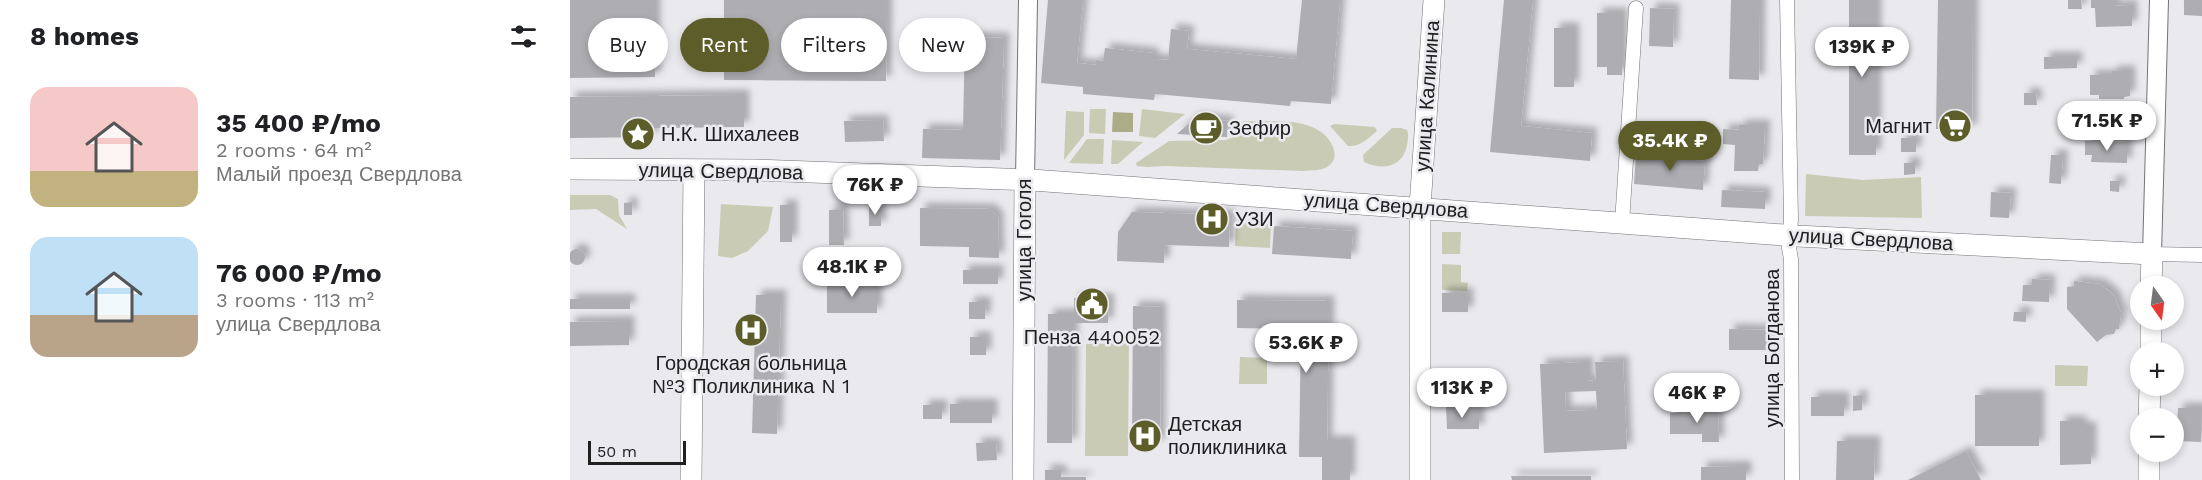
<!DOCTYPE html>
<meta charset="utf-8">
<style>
:root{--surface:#fff;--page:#f2f2f2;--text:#202124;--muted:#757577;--accent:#5d5d2a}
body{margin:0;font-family:"Work Sans",sans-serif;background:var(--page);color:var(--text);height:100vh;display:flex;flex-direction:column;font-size:22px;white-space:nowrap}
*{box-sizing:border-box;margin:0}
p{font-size:20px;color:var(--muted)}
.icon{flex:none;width:33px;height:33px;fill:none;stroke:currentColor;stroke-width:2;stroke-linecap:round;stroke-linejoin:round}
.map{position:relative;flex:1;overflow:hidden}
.details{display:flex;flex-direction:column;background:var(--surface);width:570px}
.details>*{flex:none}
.top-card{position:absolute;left:18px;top:18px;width:570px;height:54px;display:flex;gap:12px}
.needle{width:39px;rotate:166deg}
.buttons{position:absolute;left:1560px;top:276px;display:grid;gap:12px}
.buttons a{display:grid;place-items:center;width:54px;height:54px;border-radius:50%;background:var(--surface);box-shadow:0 3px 9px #0003;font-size:30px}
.scale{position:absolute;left:18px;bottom:15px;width:98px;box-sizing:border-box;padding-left:6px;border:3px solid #202021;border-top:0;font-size:16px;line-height:21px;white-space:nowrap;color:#202021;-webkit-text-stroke:4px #eae9ee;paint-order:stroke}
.price{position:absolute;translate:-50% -51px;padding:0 14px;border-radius:21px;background:#fff;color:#222;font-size:20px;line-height:39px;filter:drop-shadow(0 2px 3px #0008)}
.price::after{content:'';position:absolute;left:50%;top:36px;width:18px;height:14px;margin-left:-9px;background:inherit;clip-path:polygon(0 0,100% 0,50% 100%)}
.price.current{background:var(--accent);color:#fff}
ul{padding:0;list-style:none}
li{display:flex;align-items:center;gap:18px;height:150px;padding:0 30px}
li span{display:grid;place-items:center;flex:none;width:168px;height:120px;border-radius:18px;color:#555}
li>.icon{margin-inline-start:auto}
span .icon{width:72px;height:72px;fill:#fffc;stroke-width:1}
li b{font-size:26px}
h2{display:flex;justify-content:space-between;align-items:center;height:72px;padding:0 30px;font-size:26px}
.tag{padding:0 21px;border-radius:27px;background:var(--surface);box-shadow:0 3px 9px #0003;font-size:21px;line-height:54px}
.tag.current{background:var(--accent);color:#fff}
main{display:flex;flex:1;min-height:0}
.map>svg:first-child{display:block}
</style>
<main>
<section class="details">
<h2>8 homes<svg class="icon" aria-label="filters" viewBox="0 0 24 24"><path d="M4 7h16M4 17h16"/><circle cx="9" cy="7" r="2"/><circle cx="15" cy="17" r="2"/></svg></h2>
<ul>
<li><span style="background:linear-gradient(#f6c9c9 70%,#c2b280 0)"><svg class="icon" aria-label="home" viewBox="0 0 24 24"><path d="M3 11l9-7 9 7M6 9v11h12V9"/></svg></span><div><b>35 400 ₽/mo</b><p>2 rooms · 64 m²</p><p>Малый проезд Свердлова</p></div></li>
<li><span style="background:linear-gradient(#bfe0f5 65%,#b9a48a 0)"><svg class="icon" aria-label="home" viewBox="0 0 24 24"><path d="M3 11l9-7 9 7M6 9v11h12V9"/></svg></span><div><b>76 000 ₽/mo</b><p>3 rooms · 113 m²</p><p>улица Свердлова</p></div></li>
</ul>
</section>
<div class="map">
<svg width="1632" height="480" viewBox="0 0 1632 480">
<defs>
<filter id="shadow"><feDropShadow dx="5.5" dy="-5.5" stdDeviation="3" flood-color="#0004"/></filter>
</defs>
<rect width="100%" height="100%" fill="#eae9ee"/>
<path fill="#cacbb4" d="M520,109H536L535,134L519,133Z
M572,109L615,114L585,138L569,136Z
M496,111L514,112V135L494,160Z
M673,121C696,122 727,118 748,130C761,137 773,158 757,167C750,171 741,170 733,171L595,166L577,167L567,166L566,163L599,141L656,140L664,137Z
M764,124L805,127L807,131C798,138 791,147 778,146L760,126Z
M822,128H831L837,130C839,135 838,139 837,145C833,167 813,171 794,162L793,155Z
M517,139H534L533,164L499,163Z
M542,140L573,142L548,164H541Z
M1236,174L1293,180L1351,177L1352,218L1235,216Z
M0,195H40L48,199L49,215L57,229L26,209L0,210Z
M151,204L203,207L198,231L178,251L162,258L148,256Z
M666,222L701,224L700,248L665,246Z
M872,232H891L890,254H872Z
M872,264L891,265V282L898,283L897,291L872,290Z
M559,343L558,456H515L516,344Z
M670,357L697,358V384H669Z
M1485,365L1518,366L1517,386H1485Z"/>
<path fill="#abad87" d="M543,112L563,113V132H542Z"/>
<path fill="#aeadb1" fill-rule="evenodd" filter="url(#shadow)" d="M0,0H85V77L0,78Z
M154,0H317L316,81L154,80Z
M478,0H513L507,63L526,65V60L533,61L535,48L583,53V59L598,60L601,29L619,31L617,49L726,59L732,0H770L761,104L721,101L720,106L585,94L584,100L513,94V87L471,83Z
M934,0H963L951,126L1022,133L1020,161L920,152Z
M1161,0H1190L1189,80L1159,79Z
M1279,0H1306V155H1279Z
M1368,0H1403L1402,129H1366Z
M1498,0H1511L1512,9H1498Z
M1521,0H1544V6L1562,5V26L1526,27L1525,8H1521Z
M1614,0H1632V16L1614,15Z
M1080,8L1104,9L1103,47L1079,46Z
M1027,13H1052V75H1037V67H1027Z
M984,28H1004V87H984Z
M395,37L434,38L430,160L352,158L353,129L393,130Z
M1474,57H1507V68L1474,69Z
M1542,71H1560V96L1554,97V99H1529V95H1520V75H1542Z
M1454,93H1466L1467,105H1454Z
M174,95V127L83,128V137L0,138V97Z
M1545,115H1559V123H1545Z
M625,118L658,121L657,137L607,134Z
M313,120L314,141L275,142L274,121Z
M1169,125H1195L1193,164H1189L1188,171H1164L1165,145L1153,144V129L1169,130Z
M1331,138H1346V152H1331Z
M1515,141L1557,142V163L1521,162L1522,155H1515Z
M1066,155L1135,161L1133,190L1064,184Z
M1481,155H1493L1491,184L1479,183Z
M1345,162V174L1334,175V163Z
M1540,181H1550L1549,192L1540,191Z
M1152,190L1195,192V209L1151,207Z
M1421,192L1441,193L1439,218L1420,217Z
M62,202V215H54V203Z
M210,205H222V242H210Z
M299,207H311V226H299Z
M350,208L420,209L428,217L429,258L399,257V247L350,246Z
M273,209L274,245H259V210Z
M562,212L660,215L659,247L595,245L594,263L547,261L548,232Z
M704,226L783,231L781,259L702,254Z
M-1 257a8 8 0 1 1 16 0a8 8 0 1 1-16 0Z
M393,270H428V284H393Z
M1462,279L1480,280L1479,302L1452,301L1453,285H1462Z
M1504,281L1530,284L1544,295L1551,313L1549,329H1546L1544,334L1536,335L1527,342L1497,309V287L1504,286Z
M257,283H307V313H257Z
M872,293H898V312H872Z
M186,295H211L207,434L182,433Z
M504,298L539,299L538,323H503L502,443H477L478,314H504Z
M0,299H60V309H0Z
M667,300L759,301L757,441H780V480H752V457H729L731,329L667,328Z
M399,302H416L415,319H399Z
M563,306L591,307L590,444H562Z
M1444,312H1456V322L1443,321Z
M59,321V345L0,346V322Z
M1159,329L1197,330V350H1159Z
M400,337H416V355H400Z
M1053,361L1057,449L974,453L970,364L1018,362V381L1026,380L1025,362ZM1026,391L1027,410L996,411L995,392Z
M1292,395V410L1283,411V396Z
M1405,395H1469V446H1405Z
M1241,397H1274V416H1241Z
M380,404H422V423H380Z
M353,405H372V419H353Z
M876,406H885V411L909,410V429H877Z
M1148,407L1149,442H1132V434H1100V413H1128V408Z
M1608,408H1632L1631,442L1606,441Z
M1490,421H1511V427H1521V464L1490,465Z
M1267,441H1305L1304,480H1266Z
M406,443H426L427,460L407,461Z
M1396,451L1411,480H1338Z
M1176,466V480H1131V467Z
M475,470H491V477H516V480H475Z
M941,476H1021V480H942Z"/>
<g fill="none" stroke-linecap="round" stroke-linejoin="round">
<defs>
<path id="minor" d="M1217,0L1221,219L1219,248L1221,259L1222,480
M1052,223L1066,8
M1582,254L1632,255"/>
<path id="secondary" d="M455,179L458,0
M1582,254L1589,0"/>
<path id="primary" d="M0,169L186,170L462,180L1227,236L1582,254L1581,286
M1581,352V320
M1579,418L1580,386
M121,480L124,170
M453,480L455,179
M850,480V207L864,0
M1579,480V452"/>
</defs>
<use href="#minor" stroke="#737276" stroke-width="15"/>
<use href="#secondary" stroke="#737276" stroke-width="20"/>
<use href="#primary" stroke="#737276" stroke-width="22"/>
<use href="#minor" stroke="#fff" stroke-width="14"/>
<use href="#secondary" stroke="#fff" stroke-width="18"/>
<use href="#primary" stroke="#fff" stroke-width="21"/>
</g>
<defs>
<symbol id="supermarket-disc" viewBox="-11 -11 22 22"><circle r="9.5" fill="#5d5d2a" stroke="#eae9ee"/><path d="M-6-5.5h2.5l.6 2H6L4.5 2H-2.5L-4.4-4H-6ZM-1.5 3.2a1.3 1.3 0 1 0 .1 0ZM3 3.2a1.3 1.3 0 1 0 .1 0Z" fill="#fff"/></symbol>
<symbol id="cafe-disc" viewBox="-11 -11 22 22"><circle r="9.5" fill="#5d5d2a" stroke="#eae9ee"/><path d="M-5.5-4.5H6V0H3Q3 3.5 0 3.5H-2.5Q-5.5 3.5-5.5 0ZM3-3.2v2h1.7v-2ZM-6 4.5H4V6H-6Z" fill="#fff"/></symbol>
<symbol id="sight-disc" viewBox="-11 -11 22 22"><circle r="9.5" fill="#5d5d2a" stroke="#eae9ee"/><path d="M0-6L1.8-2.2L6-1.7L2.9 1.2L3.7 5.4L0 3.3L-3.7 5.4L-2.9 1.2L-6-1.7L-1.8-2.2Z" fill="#fff"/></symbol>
<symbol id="hospital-disc" viewBox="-11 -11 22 22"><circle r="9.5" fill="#5d5d2a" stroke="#eae9ee"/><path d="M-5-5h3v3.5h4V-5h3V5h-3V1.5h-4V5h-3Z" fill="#fff"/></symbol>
<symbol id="civic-disc" viewBox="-11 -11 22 22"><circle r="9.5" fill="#5d5d2a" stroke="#eae9ee"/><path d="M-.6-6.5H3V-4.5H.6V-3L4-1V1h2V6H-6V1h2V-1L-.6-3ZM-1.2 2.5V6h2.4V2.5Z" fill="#fff"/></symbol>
</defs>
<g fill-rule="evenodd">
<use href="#supermarket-disc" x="1366" y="107" width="38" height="38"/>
<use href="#cafe-disc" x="617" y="109" width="38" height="38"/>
<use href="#sight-disc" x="49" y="115" width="38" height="38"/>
<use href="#hospital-disc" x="623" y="200" width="38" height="38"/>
<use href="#civic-disc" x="503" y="285" width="38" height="38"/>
<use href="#hospital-disc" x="162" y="311" width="38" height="38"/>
<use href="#hospital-disc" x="556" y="417" width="38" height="38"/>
</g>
<g text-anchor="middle" stroke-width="5" stroke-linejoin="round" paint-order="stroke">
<g font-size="20" fill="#202021" stroke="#eae9ee">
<text transform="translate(857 96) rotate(-86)" y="7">улица Калинина</text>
<text transform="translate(151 171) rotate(1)" y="7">улица Свердлова</text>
<text transform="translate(816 205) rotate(4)" y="7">улица Свердлова</text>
<text transform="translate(1301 239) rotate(3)" y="7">улица Свердлова</text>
<text transform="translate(454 240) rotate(-90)" y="7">улица Гоголя</text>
<text transform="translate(1202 348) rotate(-90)" y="7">улица Богданова</text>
</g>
<g font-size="20" fill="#202021" stroke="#eae9ee" text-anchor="start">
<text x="1362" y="133" text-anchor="end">Магнит</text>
<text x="659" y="135">Зефир</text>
<text x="91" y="141">Н.К. Шихалеев</text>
<text x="665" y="226">УЗИ</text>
<text x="522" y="344" text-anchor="middle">Пенза 440052</text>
<text x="181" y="370" text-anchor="middle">Городская больница<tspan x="181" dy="23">№3 Поликлиника N 1</tspan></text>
<text x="598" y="431">Детская<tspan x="598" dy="23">поликлиника</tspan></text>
</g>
</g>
</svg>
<div class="buttons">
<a><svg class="needle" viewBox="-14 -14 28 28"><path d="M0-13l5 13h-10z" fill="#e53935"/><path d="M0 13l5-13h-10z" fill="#757577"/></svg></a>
<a>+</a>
<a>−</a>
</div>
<div class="scale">50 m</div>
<b class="price" style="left:1292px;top:78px">139K ₽</b>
<b class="price" style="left:1537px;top:152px">71.5K ₽</b>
<b class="price current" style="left:1100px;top:172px">35.4K ₽</b>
<b class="price" style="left:305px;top:216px">76K ₽</b>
<b class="price" style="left:282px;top:298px">48.1K ₽</b>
<b class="price" style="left:736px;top:374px">53.6K ₽</b>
<b class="price" style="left:892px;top:419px">113K ₽</b>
<b class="price" style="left:1127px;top:424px">46K ₽</b>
<div class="top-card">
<a class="tag">Buy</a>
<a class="tag current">Rent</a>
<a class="tag">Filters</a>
<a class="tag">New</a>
</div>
</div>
</main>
